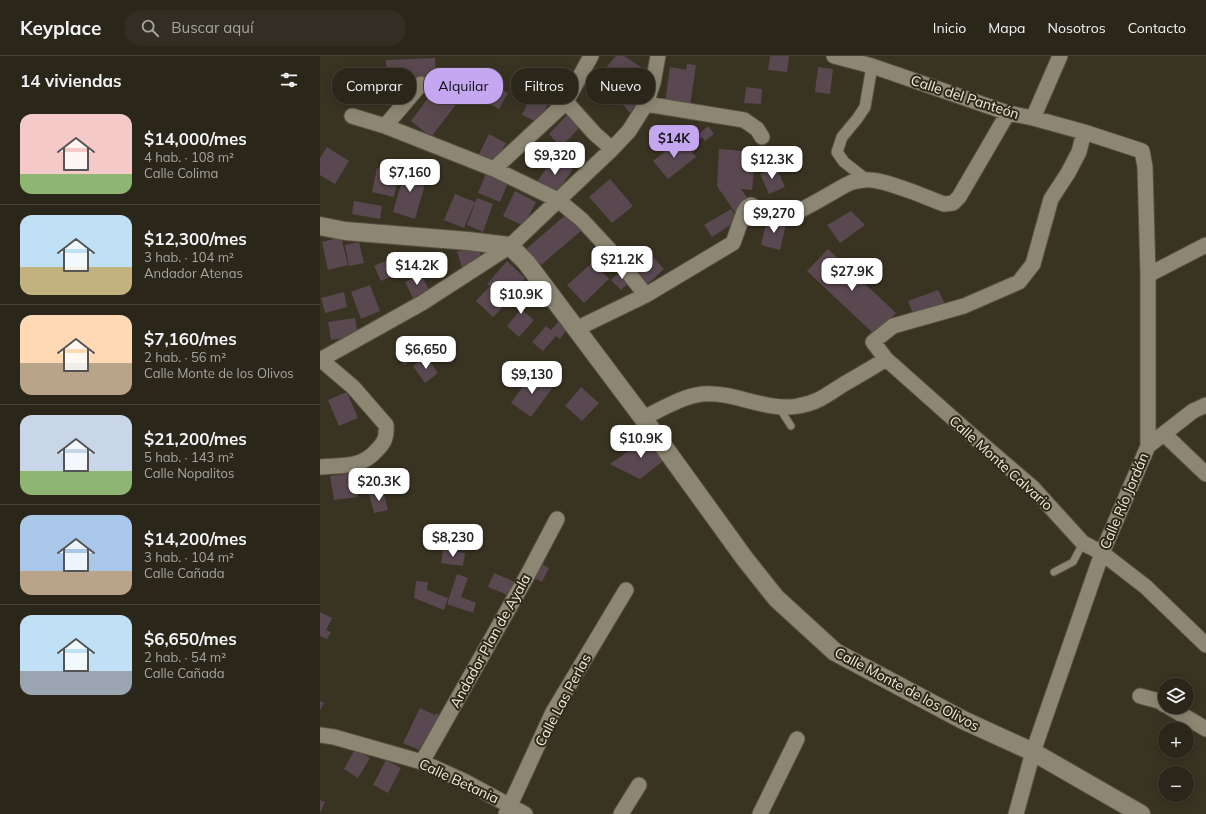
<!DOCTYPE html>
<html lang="es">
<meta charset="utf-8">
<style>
:root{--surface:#2b261a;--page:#332e23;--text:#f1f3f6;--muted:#a6a5a2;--line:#474339;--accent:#c5a6f0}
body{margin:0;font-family:Mulish,sans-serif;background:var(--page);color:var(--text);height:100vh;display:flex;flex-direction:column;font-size:15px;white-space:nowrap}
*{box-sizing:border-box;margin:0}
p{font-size:13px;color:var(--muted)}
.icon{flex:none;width:22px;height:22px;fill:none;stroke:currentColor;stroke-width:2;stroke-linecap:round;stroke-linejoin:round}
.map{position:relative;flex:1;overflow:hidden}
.details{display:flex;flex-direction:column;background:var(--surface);width:320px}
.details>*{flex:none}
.banner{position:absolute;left:12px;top:12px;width:380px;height:36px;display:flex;gap:8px}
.buttons{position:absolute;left:838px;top:622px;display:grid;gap:8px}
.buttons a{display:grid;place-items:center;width:36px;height:36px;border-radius:50%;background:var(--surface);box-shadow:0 2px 10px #0003,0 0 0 1px var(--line);font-size:20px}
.price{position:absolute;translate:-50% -34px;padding:0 9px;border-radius:8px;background:#fff;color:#222;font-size:13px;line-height:26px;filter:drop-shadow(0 1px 2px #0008)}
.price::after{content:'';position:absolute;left:50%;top:24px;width:12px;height:9px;margin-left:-6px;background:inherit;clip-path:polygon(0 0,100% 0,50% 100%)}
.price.active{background:var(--accent);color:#111}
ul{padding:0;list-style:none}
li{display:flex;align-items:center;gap:12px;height:100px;padding:0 20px}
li+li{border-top:1px solid var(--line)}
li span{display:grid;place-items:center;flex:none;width:112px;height:80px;border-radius:12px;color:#555}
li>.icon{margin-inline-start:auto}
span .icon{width:48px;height:48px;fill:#fffc;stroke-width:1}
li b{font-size:17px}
h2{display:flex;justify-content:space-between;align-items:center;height:48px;padding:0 20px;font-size:17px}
.tag{padding:0 14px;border-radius:16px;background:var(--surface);box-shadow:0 2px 10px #0003,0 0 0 1px var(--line);font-size:14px;line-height:36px}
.tag.active{background:var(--accent);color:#111}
header{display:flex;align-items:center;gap:24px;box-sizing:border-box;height:56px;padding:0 20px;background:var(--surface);border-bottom:1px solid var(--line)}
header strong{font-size:19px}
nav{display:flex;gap:22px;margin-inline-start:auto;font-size:14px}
.search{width:280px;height:36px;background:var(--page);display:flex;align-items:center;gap:10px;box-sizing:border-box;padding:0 14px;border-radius:16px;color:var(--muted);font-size:15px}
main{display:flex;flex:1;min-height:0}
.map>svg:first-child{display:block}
</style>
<header>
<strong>Keyplace</strong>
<div class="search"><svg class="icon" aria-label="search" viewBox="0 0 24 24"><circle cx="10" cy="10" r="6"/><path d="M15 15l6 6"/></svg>Buscar aquí</div>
<nav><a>Inicio</a><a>Mapa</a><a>Nosotros</a><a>Contacto</a></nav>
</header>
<main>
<section class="details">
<h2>14 viviendas<svg class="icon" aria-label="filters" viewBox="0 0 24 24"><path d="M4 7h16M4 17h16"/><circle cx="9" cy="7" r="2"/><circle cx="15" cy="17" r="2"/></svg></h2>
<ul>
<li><span style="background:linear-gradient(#f6c9c9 75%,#8fb573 0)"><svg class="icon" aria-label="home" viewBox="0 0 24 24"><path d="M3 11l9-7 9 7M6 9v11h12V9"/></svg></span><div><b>$14,000/mes</b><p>4 hab. · 108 m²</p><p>Calle Colima</p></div></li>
<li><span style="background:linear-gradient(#bfe0f5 65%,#c2b280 0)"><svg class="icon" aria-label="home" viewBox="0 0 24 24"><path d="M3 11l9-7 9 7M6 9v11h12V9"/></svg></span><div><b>$12,300/mes</b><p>3 hab. · 104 m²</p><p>Andador Atenas</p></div></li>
<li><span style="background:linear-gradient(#ffd9b3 60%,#b9a48a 0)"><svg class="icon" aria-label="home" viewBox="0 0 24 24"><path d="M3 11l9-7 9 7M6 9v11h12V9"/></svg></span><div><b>$7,160/mes</b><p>2 hab. · 56 m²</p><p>Calle Monte de los Olivos</p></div></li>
<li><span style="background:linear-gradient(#c9d6e8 70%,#8fb573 0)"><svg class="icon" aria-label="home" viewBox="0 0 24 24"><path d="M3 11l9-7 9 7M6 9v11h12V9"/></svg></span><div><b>$21,200/mes</b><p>5 hab. · 143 m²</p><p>Calle Nopalitos</p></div></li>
<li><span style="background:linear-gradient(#a9c7e8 70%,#b9a48a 0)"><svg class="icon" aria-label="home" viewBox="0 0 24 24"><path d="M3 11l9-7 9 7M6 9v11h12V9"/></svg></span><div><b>$14,200/mes</b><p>3 hab. · 104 m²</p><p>Calle Cañada</p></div></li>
<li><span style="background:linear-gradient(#bfe0f5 70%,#9aa5b1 0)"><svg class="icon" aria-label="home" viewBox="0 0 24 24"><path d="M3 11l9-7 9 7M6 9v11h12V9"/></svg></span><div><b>$6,650/mes</b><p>2 hab. · 54 m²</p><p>Calle Cañada</p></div></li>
</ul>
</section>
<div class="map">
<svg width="886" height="758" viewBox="0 0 886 758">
<rect width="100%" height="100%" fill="#393322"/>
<path fill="#5a4851" d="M296,0H304L333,19L319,37L284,14Z
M450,0H469L467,16L448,14Z
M115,2L116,25L67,27L66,4Z
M367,8L376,9L370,50L345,47L350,11L366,14Z
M498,11L513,13L510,38L495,36Z
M30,21L44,27L35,46L22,41Z
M163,24L188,37L179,53L155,40Z
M120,26L141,42L111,81L91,65Z
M234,26L246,33L237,48L225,40Z
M426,31L442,33L441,48L424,47Z
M314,34L324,45L310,57L301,46Z
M212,37L229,45L219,67L202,59Z
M249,57L262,69L241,91L229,78Z
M373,70L379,78L388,70L394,78L385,85L382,81L370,90L362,79Z
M169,78L186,87L175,107L159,98Z
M361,83L376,101L348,123L333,105Z
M7,91L29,105L15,128L0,119V102Z
M399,93L436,96L432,134L421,133L430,146L416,158L397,130Z
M234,101L253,113L235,139L217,126Z
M86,111L108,118L95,163L73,156Z
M456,111L465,131L449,138L440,118Z
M57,112L79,117L74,141L52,136Z
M167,115L189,124L180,146L158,137Z
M290,123L313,150L292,167L269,141Z
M195,135L216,146L204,170L183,160Z
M135,138L155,146L144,172L124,164Z
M157,142L173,148L163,176L147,169Z
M34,145L62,150L60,163L32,158Z
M411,153L418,164L392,181L384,169Z
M531,155L545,169L520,187L507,169Z
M248,157L262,174L221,209L206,193Z
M447,163L466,168L460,194L441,189Z
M21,181L28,209L8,214L2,186Z
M39,186L44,207L29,210L25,189Z
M508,193L576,257L555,279L487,215Z
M137,195H160L161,203L142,212Z
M84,197L91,212L61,225L54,210Z
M330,198L344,213L328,228L314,212Z
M187,205L205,222L185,244L167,228Z
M273,206L289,223L264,247L247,229Z
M302,214L312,224L301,234L291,224Z
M101,218L109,234L93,242L85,226Z
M50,229L60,255L41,263L31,236Z
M169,231L186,248L173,261L156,245Z
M203,234L214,243L203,255L214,264L199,281L187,270L201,253L193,246Z
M618,234L625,248L594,260L588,245Z
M24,236L27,251L5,257L1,242Z
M35,262L38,280L11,284L8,266Z
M238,266L247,273L240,283L236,280L223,295L212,286L226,270L231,274Z
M89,283L100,295L85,309L74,297Z
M106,300L118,317L105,327L93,310Z
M213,316L233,331L211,361L191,347Z
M261,331L279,347L262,365L245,350Z
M27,336L38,362L19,370L8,344Z
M330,380L347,402L320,423L290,408Z
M34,417L38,441L14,444L10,420Z
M63,434L68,454L54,457L49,438Z
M123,493L145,497L143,510L121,507Z
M218,506L229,512L222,526L211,520Z
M174,517L195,526L190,540L168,531Z
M137,518L148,522L141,541L156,547L153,557L127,548Z
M96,525L108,526L107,534L128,542L124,554L94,542Z
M0,556L12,562L6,574L11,576L7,583L0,580Z
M0,645L4,647L0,654Z
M100,652L115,659L116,657L123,661L104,696L83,687Z
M35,693L50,702L38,722L24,713Z
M66,704L81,712L68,737L53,729Z
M0,744L5,746L0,757Z"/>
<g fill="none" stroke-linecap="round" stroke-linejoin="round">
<defs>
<path id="service" d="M458,350L471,370
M734,516L753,506L763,487"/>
<path id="pedestrian" d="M547,124L524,106L517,96L522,81L537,63L545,51L552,10"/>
<path id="minor" d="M514,0L552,10L688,57L713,62L764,76L822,95L825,111L828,219V390L782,497L713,696L696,758
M246,46L275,78L292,93
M326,48L424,64L437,73L442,81
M32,60L65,70L174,113L238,144L262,164L288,192L326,239
M713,62L740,0
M65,70L101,28
M764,76L759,96L748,117L731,143L713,208L699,226L644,250L573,270L553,286L566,303L647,375L713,432L763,487L782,497L826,531L886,589
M174,113L246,46L271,0
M828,219L886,189
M256,273L326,239L413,187L424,156L427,151L431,149C439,152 444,159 452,162C467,167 514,134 530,127C534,125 540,125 545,124C562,122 605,141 624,148L633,147L639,141L688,57
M0,303L33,331L66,369C67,381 65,386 56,395C41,412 22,409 0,411
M0,304L102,247L190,190L292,93L309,75L326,48L333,27L338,0
M323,362C340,354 363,340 382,338C414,335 446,356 478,350C498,347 508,338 524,328C538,320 552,312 566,303
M844,378L886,418
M828,390L873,355L886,349
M820,640L839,645L845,649
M849,651L886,673
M0,679L14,681L102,706L146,726L205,758
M102,706L207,520L237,463
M186,758L233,656L306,534
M301,758L319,729
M440,758L477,683"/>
<path id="tertiary" d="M0,170L25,175L148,185L190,190L206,206L323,362L425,503L456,542L515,596L643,664L713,696L821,758"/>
</defs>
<use href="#service" stroke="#575042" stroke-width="9"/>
<use href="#pedestrian" stroke="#575042" stroke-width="13"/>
<use href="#minor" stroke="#575042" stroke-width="17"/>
<use href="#tertiary" stroke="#575042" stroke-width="20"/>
<use href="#service" stroke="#8d8673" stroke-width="7"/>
<use href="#pedestrian" stroke="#8d8673" stroke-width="11"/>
<use href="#minor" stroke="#8d8673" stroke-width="15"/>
<use href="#tertiary" stroke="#8d8673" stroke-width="18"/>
</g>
<g text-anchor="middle" stroke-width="4" stroke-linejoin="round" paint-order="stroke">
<g font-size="14" fill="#efebe1" stroke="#2f2918">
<text transform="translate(645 41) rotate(18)" y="5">Calle del Panteón</text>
<text transform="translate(681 407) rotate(42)" y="5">Calle Monte Calvario</text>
<text transform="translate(804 445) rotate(-67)" y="5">Calle Río Jordán</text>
<text transform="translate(170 585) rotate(-61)" y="5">Andador Plan de Ayala</text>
<text transform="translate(587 633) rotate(28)" y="5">Calle Monte de los Olivos</text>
<text transform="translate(243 644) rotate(-62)" y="5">Calle Las Perlas</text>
<text transform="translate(139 725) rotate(25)" y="5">Calle Betania</text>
</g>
</g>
</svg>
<div class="buttons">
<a><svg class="icon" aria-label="layers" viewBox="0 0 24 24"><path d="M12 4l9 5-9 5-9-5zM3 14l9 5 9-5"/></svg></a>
<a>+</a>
<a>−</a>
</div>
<b class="price active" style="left:354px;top:103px">$14K</b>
<b class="price" style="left:235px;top:120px">$9,320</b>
<b class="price" style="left:452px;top:124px">$12.3K</b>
<b class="price" style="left:90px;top:137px">$7,160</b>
<b class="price" style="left:454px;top:178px">$9,270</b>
<b class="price" style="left:302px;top:224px">$21.2K</b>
<b class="price" style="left:97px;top:230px">$14.2K</b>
<b class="price" style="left:532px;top:236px">$27.9K</b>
<b class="price" style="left:201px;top:259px">$10.9K</b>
<b class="price" style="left:106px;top:314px">$6,650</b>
<b class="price" style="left:212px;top:339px">$9,130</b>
<b class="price" style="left:321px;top:403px">$10.9K</b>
<b class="price" style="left:59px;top:446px">$20.3K</b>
<b class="price" style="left:133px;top:502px">$8,230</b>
<div class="banner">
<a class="tag">Comprar</a>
<a class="tag active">Alquilar</a>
<a class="tag">Filtros</a>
<a class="tag">Nuevo</a>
</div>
</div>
</main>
